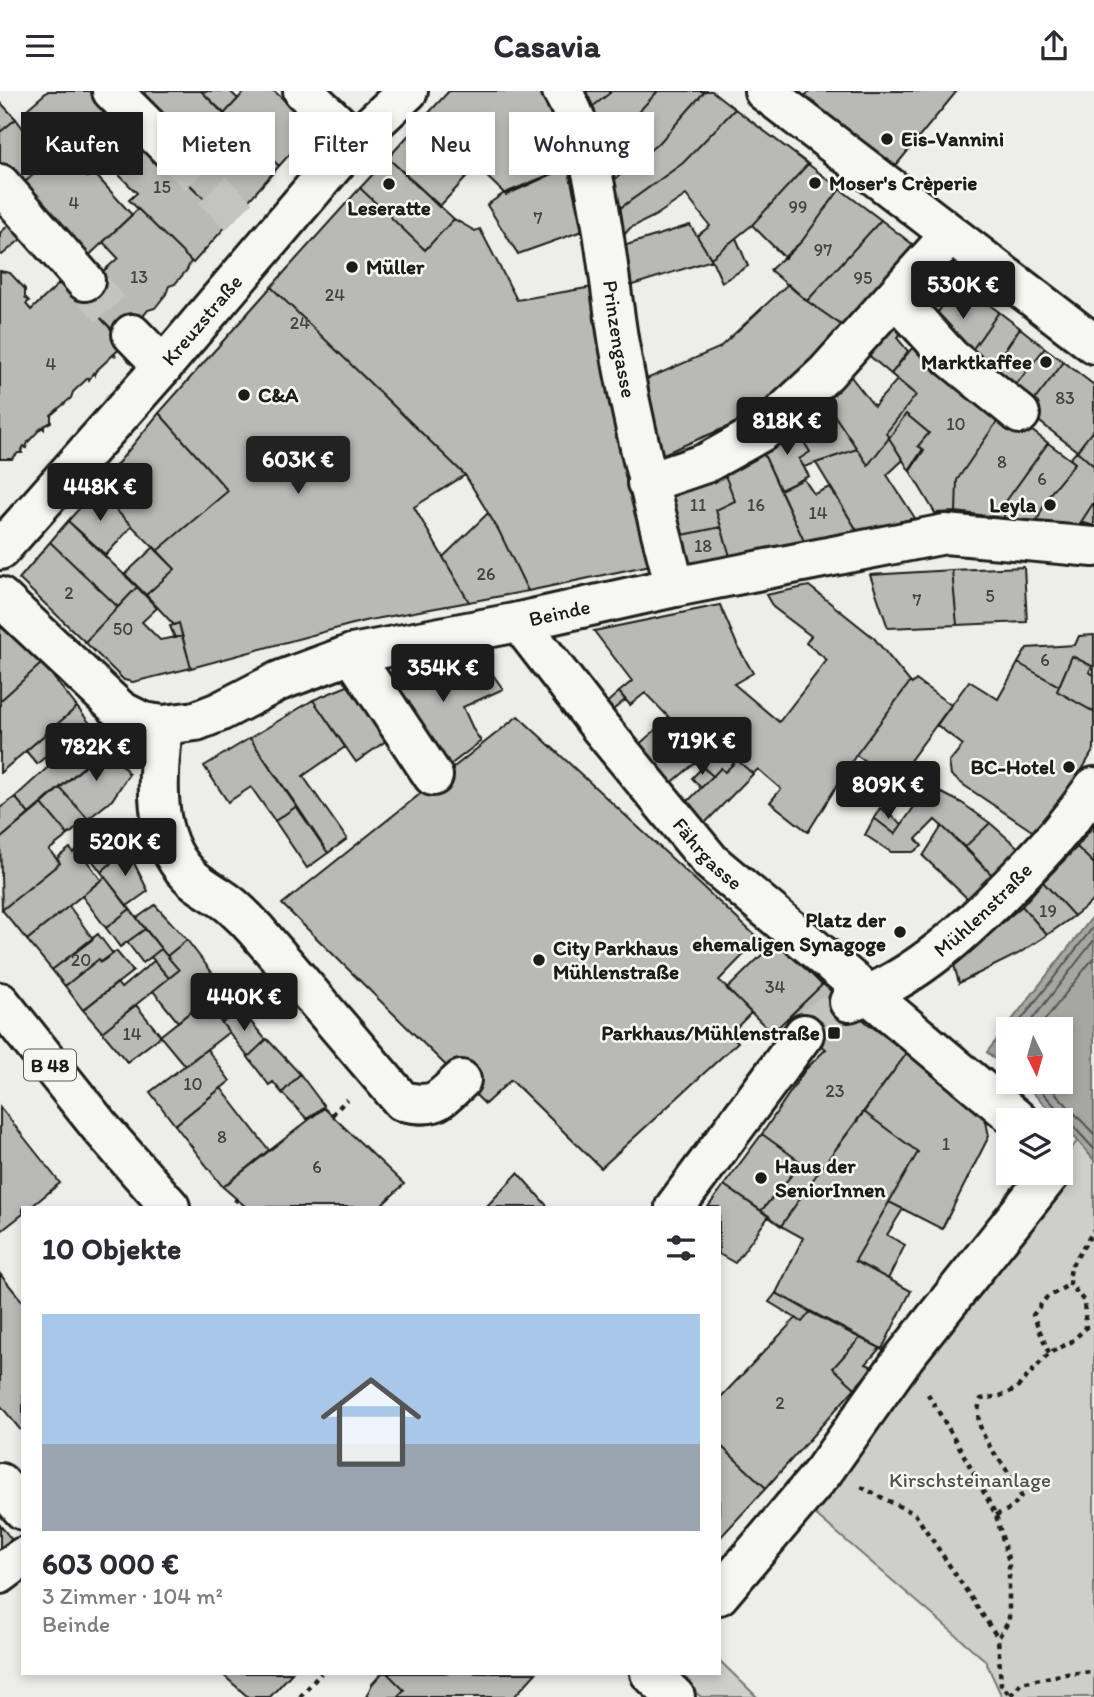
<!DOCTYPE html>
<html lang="de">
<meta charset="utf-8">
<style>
:root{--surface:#fff;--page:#f7f7f7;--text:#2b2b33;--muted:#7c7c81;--line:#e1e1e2;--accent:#1c1c1c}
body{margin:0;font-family:Itim,sans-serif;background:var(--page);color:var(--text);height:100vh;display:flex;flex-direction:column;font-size:26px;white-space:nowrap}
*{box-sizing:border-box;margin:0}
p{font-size:23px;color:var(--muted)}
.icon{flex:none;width:38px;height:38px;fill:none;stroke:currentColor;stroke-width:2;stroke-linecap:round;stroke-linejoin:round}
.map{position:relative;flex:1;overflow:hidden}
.sheet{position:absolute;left:21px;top:1115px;width:700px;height:469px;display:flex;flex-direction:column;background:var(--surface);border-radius:0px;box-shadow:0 4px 10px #0003}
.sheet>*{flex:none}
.banner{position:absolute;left:21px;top:21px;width:700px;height:63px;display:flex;gap:14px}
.needle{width:46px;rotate:175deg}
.buttons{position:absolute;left:996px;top:926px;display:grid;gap:14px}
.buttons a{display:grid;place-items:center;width:77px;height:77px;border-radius:0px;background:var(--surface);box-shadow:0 4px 10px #0003;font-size:35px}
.price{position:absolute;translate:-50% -60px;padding:0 16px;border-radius:7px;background:var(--accent);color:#fff;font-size:23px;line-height:46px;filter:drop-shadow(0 2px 4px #0008)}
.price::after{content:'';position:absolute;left:50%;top:42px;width:21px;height:16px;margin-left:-10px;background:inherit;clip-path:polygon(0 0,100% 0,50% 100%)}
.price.on{background:#222;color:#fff}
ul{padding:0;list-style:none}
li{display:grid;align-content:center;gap:14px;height:371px;padding:0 21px}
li+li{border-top:2px solid var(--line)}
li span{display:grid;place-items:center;height:217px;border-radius:0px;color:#555}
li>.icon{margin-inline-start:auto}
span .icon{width:126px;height:126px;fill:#fffc;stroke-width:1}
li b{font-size:30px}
h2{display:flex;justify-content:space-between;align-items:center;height:84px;padding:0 21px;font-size:30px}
.tag{padding:0 24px;border-radius:0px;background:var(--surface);box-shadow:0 4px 10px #0003;font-size:24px;line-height:63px}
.tag.on{background:var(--accent);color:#fff}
header{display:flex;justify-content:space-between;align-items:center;height:91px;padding:0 21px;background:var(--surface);font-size:32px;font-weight:700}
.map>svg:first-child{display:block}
</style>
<header><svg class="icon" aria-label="menu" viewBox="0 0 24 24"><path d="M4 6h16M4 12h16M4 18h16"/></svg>Casavia<svg class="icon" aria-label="share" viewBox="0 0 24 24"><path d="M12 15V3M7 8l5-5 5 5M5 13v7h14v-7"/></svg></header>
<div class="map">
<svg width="1094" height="1606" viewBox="0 0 1094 1606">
<rect width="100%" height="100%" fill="#edede9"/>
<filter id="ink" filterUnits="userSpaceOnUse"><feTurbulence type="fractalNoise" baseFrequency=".0143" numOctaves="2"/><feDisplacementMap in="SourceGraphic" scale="14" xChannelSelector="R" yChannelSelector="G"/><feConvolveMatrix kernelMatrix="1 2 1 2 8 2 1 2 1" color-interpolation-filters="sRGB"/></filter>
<g filter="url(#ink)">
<path fill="#cececb" stroke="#757574" stroke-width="2" d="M1078,1049L1094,1069V1606H1002L985,1569L800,1410Z
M719,1569L757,1606H701L677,1585L679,1582H719Z"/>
<path fill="#a6a6a3" stroke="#6f6f6d" stroke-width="2" d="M1094,824V1069L1060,1029L1022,991L1060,990V938H1008V979L987,961Z"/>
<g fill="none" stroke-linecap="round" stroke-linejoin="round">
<path stroke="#535352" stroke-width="2" d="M1014,938L1094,835
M1025,938L1094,849
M1038,938L1094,866
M1032,990L1094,1058
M1044,990L1094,1043"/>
</g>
<path fill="#b9b9b6" stroke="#1c1c1c" stroke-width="2" d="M48,0H96L111,15L67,54L58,43L53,47L27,18Z
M146,0H201L279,75L229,132L166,70L187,47L141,5Z
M201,0H230L238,8L224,23Z
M245,0H274L314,36L279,75L224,23Z
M449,0H551L567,55L568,76L506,104L425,26Z
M574,0H608L610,2L583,23Z
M608,0H658L632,28L597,57L583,23L610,2Z
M658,0H705L661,50L607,95L597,57L632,28Z
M705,0H712L735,18L683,72L612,123L607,95L661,50Z
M810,0H957L893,78L805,5Z
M0,11L16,28L0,41Z
M111,15L149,53L143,59L149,66L155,60L229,132L193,172L129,109L137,102L117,82L122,76L84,39Z
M735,18L808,73L752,134L711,167L697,145L710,135L686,104L655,125L630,137L620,149L612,123L683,72Z
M425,26L477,75L439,116L388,67Z
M16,28L27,43L35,35L47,48L41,53L43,56L53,47L62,58L16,99L0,81V41Z
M62,58L87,86L93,81L132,124L82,171L16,99Z
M388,67L454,128L425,159L360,97Z
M808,73L840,98L802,150L785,167L752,134Z
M568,76L582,140L518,163L487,114L503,103Z
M360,97L425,159L454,128L475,140L480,138L517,209L593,196L655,473L528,500L499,440L465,384L271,196Z
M840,98L881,129L807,210L770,179L802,150Z
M138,118L191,170L187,179L175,193L169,195L166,203L155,217L148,219L123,250L78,203L118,167L103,151Z
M881,129L916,156L853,242L807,210Z
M13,130L26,144L2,164L0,162V142Z
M690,134L712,169L623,197L617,157Z
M736,147L748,175L722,191L711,167Z
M935,171L959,191L927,237L902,207Z
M0,180L10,182L25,198V206L29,210L26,213L31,219L64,188L125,253L114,263L116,265L113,264L95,281V284L93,282L89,289L88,287L73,301L71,307L51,324V331L44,335V338L42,336L28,351L26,357L24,355L21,360L22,362H18L12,368H0Z
M959,191L999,221L965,269L927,237Z
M788,193L807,210L853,242L774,316L661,364L644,289L719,257Z
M271,196L465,384L414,416L469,511L364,530L191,577L179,532L174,534L146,504L175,478L157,460L228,400L159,322Z
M999,221L1020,237L986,286L965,269Z
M889,231L901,242L897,247L908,260L891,283L866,262Z
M1020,237L1045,257L1007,305L986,286Z
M920,247L1005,319L957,389L956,421L935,422L910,380L924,359L918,355L929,342L906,323L889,347L886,342L916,304L891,283Z
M1045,257L1064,271L1026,320L1007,305Z
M1064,271L1094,294V338L1077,360L1026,320Z
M844,277L874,315L897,289L916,304L886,342L889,347L868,374L820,303Z
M820,303L857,358L804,376L799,368L810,361L793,333Z
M1005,319L1048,352L1004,413V427L956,421L957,389Z
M159,322L228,400L157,460L96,399Z
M906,323L929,342L918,355L923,358L909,379L889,347Z
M793,333L810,361L799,368L809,385L780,399L761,357Z
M1094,338V375L1077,360Z
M889,347L903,369L887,384L915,427L858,441L816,372L857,358L868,374Z
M1048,352L1075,372L1048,405L1037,430L1004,427V413Z
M761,357L804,450L730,465L716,419L735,410L723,379Z
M1077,360L1094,375V411L1081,431L1077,443L1037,430L1048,405L1075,372L1070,368Z
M723,379L735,410L716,419L721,436L678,445L666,402Z
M804,388L814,403L830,396L858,441L804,450L780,399Z
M96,399L132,435L106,464L68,430Z
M1094,411V435L1081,431Z
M488,422L499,440L528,500L469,511L443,466Z
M68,430L137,496L118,516L50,451Z
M721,436L730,465L686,475L678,445Z
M50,451L118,516L85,551L19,488Z
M154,456L175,478L146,504L125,483Z
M1024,476L1027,531L957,534L952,479Z
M952,479L957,534L888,537L870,484Z
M809,495L874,547L910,591L856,664L808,741L770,711L781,698L758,678L753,683L737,669L725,681L721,677L713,685L696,671L705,663L645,602L630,614L619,601L632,590L594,540L720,514L738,556L753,582L734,593L779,631L827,569L806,552L811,545L773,516L766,504Z
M137,496L157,517L142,531L160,549L182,545L191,577L133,591L124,589L85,551Z
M179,532L182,545L175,547L170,535Z
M0,535L42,572L0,610Z
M1094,544V584L1089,581L1092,575L1072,565L1059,595L1018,572L1027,557L1075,554L1079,545Z
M479,564L503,598L463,616L474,640L481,650L441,681L381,585Z
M1072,565L1092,575L1089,581L1094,584V621L1057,600Z
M42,572L77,616L0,682V610Z
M1018,572L1059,595L1057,600L1094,621V658L1060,717L1035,742L965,695L951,684L949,671L963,654L937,634L969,590L998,608Z
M362,589L397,642L356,671L313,609Z
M916,589L951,614L895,690L856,664L910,591L912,593Z
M619,601L625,609L608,623L602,616Z
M313,609L345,656L303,685L347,748L328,762L250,647Z
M77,616L108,655L29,723L15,706L56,669L50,662L37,673L26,660Z
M518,625L759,848L719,889L751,922L730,943L738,951L601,1077L511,989L485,1013L282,813Z
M668,628L701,667L669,694L636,656Z
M250,647L297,715L275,730L251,696L228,711L204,675Z
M108,655L129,683L112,709L88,728L60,697Z
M737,669L753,683L702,735L685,713L721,677L725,681Z
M703,676L713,685L701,697L692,687Z
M60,697L88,728L68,744L42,713Z
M942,702L962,712L990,732L965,756L935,729L916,748L922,755L913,761H891L865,744L874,727L895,743L914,716Z
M15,706L29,723L0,748V717Z
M42,713L68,744L49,759L60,772L2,819L0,748Z
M297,715L328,762L307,777L275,730Z
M880,717L902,733L895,743L874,727Z
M107,728L127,758L101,781L82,755Z
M990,732L1021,759L994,786L965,756Z
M1094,734V773L1077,756Z
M942,735L994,786L970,810L923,765Z
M1077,756L1094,773V809L1074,825L1043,791Z
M70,757L73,762L78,758L101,789L27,849L2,819L60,772L57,767Z
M127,758L148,800L127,815L101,781Z
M105,786L130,818L106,837L82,805Z
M1043,791L1074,825L1047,844L1022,815Z
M155,814L187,849L167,865L137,827Z
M69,815L93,848L52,879L27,849Z
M1022,815L1047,844L1018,863L959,892L954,874Z
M130,818L145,838L120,856L106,837Z
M145,838L161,858L143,872L127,851Z
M98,843L113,863L101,871L99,868L65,895L52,879Z
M187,849L240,918L222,932L204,910L178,931L153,900L179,879L167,865Z
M777,849L822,894L772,942L727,898Z
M161,858L179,879L169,887L151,866Z
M116,860L133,880L83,919L65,895L99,868L101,871Z
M154,870L169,887L102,941L83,919L117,892L121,897Z
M823,893L867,932L907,962L817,1083L781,1135L761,1120L802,1072L762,1043L805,979L826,958L787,928Z
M204,910L229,941L185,975L160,945Z
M136,914L161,945L127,971L102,941Z
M240,918L266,949L248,966L222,932Z
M267,948L300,983L282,1002L273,991L269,994L248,966Z
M207,958L230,990L175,1034L150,1001Z
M907,962L984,1021L989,1045L942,1138L889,1111L918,1061L864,1021Z
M300,983L324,1015L307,1028L282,1002Z
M221,997L269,1059L223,1096L175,1034Z
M0,1016L60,1092L31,1116H23V1123L0,1141Z
M324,1017L404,1093L380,1116H246L223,1096Z
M864,1021L918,1061L855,1170L911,1200L882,1258L776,1202L803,1147L781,1135L817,1083Z
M762,1043L802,1072L761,1120L724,1094Z
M518,1082L548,1116H486Z
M724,1094L769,1125L735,1172L719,1163V1116H708Z
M889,1111L903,1118L887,1144L905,1154L888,1188L855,1170Z
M0,1183L23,1211V1342L0,1314Z
M776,1202L810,1221L802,1231L769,1211Z
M810,1221L860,1247L833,1277L855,1297L766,1397L719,1353V1308L796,1227L802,1231Z
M860,1247L880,1257L866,1273L873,1276L872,1278L855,1297L833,1277Z
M719,1353L766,1397L719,1448Z
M0,1434L12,1449L0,1457Z
M221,1582H292L270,1606H248Z
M382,1582H387L404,1599L397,1606H366L372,1593Z
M387,1582H536L514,1606H397L404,1599Z"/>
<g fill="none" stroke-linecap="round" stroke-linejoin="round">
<path stroke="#c3c3c0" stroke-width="38" stroke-dasharray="38 19" stroke-linecap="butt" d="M171,59L242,128
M85,190L132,243
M804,943L824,927L849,911"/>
<defs>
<g id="minor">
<path d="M112,0L171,59"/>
<path d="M303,0L355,49"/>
<path id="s1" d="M562,0C601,67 606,176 619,253C633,335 654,415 675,496"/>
<path d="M764,0L1094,253"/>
<path d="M0,93L85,190"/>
<path d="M895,206L951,267L1020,323"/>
<path d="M132,243L163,275"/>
<path d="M647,392L706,372L763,340L826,282L950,144"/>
<path id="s2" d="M0,459L163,275L355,49L408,0"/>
<path id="s3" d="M0,506L121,620L143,631L163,634L196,630L219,621L279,590L352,563L519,531L675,496L945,443L1094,456"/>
<path id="s4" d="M519,531L600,636L711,771L1018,1029"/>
<path d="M352,563L433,685"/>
<path d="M163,634C158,684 150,745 189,784C201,797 220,804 233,816C241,823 249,831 256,839L402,1010C436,1017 437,1011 461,989"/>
<path id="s5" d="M849,911C917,888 972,834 1021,783C1049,754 1071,730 1094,696"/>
<path d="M675,1116L804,943"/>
<path d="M0,1392L23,1419"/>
<path d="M0,1483L23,1466"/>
<path d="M719,1504L823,1381L905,1265L1051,1082"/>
</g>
<path id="major" d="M0,911L100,1036L170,1116
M650,1582L675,1606"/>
</defs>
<use href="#minor" stroke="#1c1c1c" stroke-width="44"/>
<use href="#major" stroke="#1c1c1c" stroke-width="44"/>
<path stroke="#1c1c1c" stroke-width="4.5" stroke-dasharray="5 5" stroke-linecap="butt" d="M332,1024L347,1008
M235,1111L237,1108
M1049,1262L1033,1224L1046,1207L1070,1193
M928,1303L960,1357L996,1424L1009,1471V1530L998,1547L1001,1594L1011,1604
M861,1396L915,1423L998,1547
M996,1424L1012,1417L1021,1405C1010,1372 967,1345 981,1308L1000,1305L1016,1298L1049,1262L1071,1251L1086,1237L1084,1210L1070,1193V1182L1072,1174L1094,1139
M1011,1604L1021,1592L1065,1583L1094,1581
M300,1606L321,1582"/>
<use href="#minor" stroke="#f6f6f2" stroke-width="38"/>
<use href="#major" stroke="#f6f6f2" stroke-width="38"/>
</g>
</g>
<g fill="#1c1c1c" stroke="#f6f6f2" stroke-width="2.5">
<circle cx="887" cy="48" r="7"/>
<circle cx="815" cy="92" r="7"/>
<circle cx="389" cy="93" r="7"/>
<circle cx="352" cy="176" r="7"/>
<circle cx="1046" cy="271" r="7"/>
<circle cx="244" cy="304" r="7"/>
<circle cx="1050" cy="414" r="7"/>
<circle cx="1069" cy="676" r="7"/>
<circle cx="900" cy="841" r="7"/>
<circle cx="539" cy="869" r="7"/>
<rect x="827" y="935" width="14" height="14" rx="3.5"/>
<circle cx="761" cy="1087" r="7"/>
</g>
<g text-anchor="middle" stroke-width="5" stroke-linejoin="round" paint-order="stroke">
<g font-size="18" fill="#434342">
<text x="162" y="102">15</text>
<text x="74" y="118">4</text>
<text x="798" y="122">99</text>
<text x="538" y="133">7</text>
<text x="823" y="165">97</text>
<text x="139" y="192">13</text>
<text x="863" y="193">95</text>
<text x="335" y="210">24</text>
<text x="300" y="238">24</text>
<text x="51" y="279">4</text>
<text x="1065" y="313">83</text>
<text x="956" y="339">10</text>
<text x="1002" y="377">8</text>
<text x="1042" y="394">6</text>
<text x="698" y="420">11</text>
<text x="756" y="420">16</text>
<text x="818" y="428">14</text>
<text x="703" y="461">18</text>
<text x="486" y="489">26</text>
<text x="69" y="508">2</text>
<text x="990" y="511">5</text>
<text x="917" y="515">7</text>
<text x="123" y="544">50</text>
<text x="1045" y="575">6</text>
<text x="1048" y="826">19</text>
<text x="81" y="875">20</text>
<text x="775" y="902">34</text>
<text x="132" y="949">14</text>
<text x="193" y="999">10</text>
<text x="835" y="1006">23</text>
<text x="222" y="1052">8</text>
<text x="946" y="1059">1</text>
<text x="317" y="1082">6</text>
<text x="780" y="1318">2</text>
</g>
<rect fill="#f6f6f2" stroke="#5d5d5c" stroke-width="2" x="24" y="958.5" width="52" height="31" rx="5"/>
<g font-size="19" font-weight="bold" fill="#1c1c1c">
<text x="50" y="981">B 48</text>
</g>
<g font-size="21" font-weight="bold" fill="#1c1c1c" stroke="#f6f6f2" text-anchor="start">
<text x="901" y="55">Eis-Vannini</text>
<text x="829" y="99">Moser's Crèperie</text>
<text x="389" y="124" text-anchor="middle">Leseratte</text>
<text x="366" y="183">Müller</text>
<text x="1032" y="278" text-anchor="end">Marktkaffee</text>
<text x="258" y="311">C&amp;A</text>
<text x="1036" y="421" text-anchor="end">Leyla</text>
<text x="1055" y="683" text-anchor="end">BC-Hotel</text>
<text x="886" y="836" text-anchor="end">Platz der<tspan x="886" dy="24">ehemaligen Synagoge</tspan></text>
<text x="553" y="864">City Parkhaus<tspan x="553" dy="24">Mühlenstraße</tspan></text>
<text x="820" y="949" text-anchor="end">Parkhaus/Mühlenstraße</text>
<text x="775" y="1082">Haus der<tspan x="775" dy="24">SeniorInnen</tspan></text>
</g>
<g font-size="21" fill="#1c1c1c" stroke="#f6f6f2">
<text dy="7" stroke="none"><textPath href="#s2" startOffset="306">Kreuzstraße</textPath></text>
<text dy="7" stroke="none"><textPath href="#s1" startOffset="256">Prinzengasse</textPath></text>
<text dy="7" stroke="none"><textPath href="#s3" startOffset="626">Beinde</textPath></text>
<text dy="7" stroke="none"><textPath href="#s4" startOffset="299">Fährgasse</textPath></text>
<text dy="7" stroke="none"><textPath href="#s5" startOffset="164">Mühlenstraße</textPath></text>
</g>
<g font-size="21" fill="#515151" stroke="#f6f6f2">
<text x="970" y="1396">Kirschsteinanlage</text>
</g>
</g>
</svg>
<div class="buttons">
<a><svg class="needle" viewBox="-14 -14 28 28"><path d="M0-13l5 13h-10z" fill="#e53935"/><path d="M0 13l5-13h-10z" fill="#7c7c81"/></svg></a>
<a><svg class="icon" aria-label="layers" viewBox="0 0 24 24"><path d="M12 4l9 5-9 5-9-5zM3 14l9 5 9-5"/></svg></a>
</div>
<b class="price" style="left:963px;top:230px">530K €</b>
<b class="price" style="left:787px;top:366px">818K €</b>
<b class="price on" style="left:298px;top:405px">603K €</b>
<b class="price" style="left:100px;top:432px">448K €</b>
<b class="price" style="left:443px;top:613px">354K €</b>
<b class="price" style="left:702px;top:686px">719K €</b>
<b class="price" style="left:96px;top:692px">782K €</b>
<b class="price" style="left:888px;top:730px">809K €</b>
<b class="price" style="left:125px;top:787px">520K €</b>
<b class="price" style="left:244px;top:942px">440K €</b>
<div class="banner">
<a class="tag on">Kaufen</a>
<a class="tag">Mieten</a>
<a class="tag">Filter</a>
<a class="tag">Neu</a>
<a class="tag">Wohnung</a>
</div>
<section class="sheet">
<h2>10 Objekte<svg class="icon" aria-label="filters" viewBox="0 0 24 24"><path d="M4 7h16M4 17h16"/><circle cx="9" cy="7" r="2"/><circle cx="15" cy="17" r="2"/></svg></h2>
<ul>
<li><span style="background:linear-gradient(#a9c7e8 60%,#9aa5b1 0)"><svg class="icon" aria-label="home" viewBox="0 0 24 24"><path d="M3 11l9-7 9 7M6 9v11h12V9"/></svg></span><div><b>603 000 €</b><p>3 Zimmer · 104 m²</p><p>Beinde</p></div></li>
</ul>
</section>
</div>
